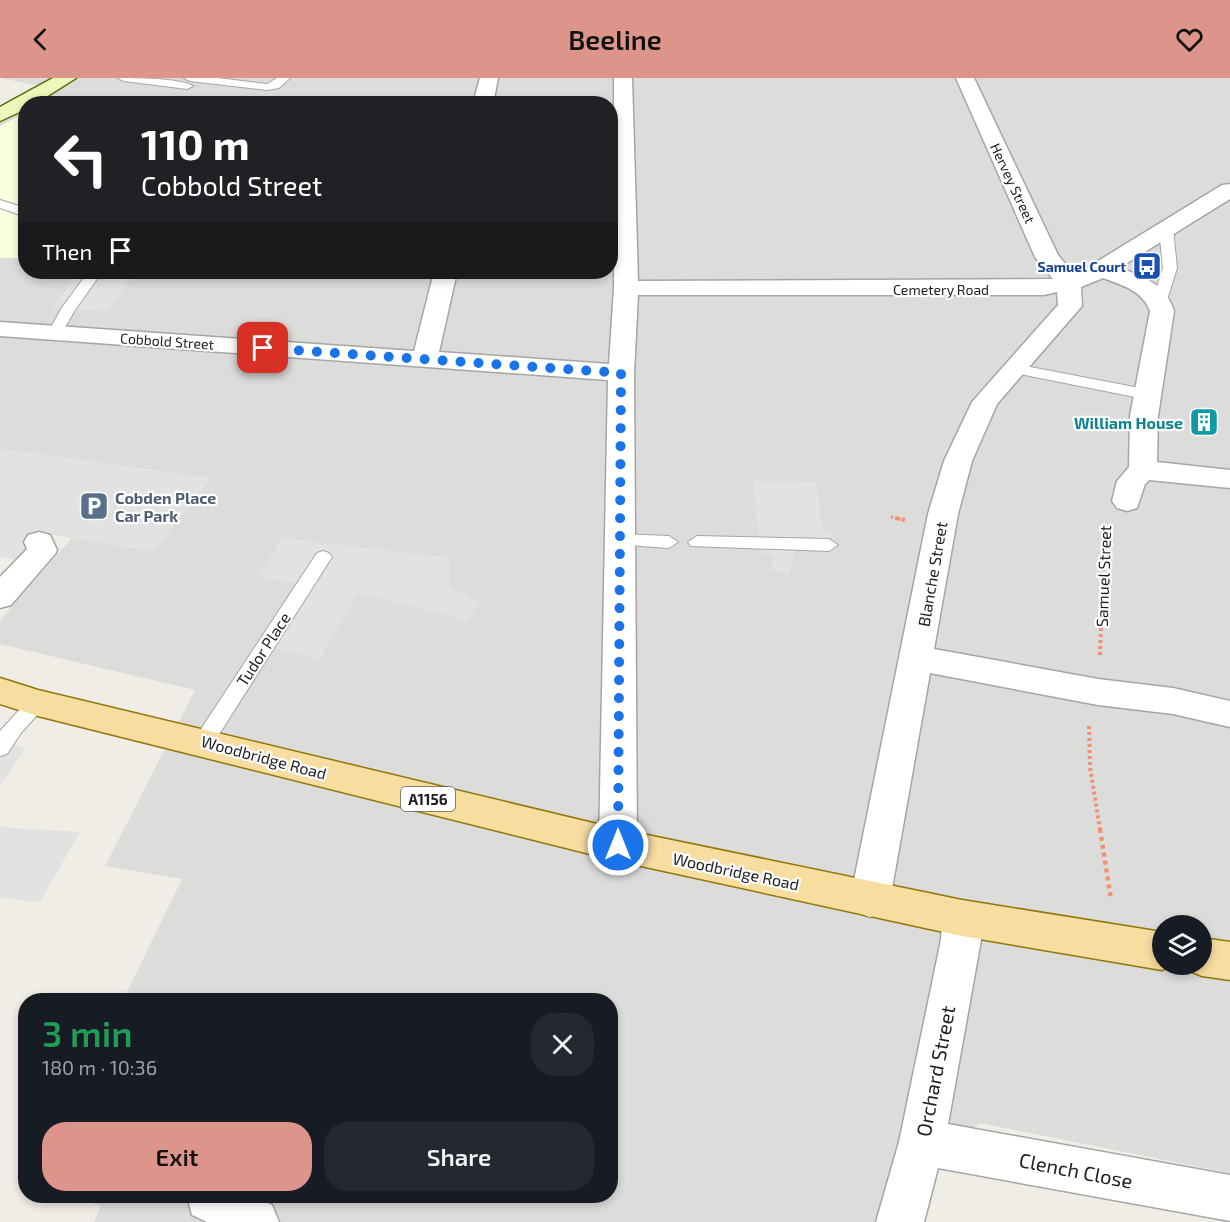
<!DOCTYPE html>
<meta charset="utf-8">
<style>
:root{--surface:#171b24;--page:#242831;--text:#f1f3f6;--muted:#9ea1a6;--accent:#dd948b}
body{margin:0;font-family:"Exo 2",sans-serif;background:var(--page);color:var(--text);height:100vh;display:flex;flex-direction:column;font-size:22px;white-space:nowrap}
*{box-sizing:border-box;margin:0}
p{font-size:20px;color:var(--muted)}
.icon{flex:none;width:33px;height:33px;fill:none;stroke:currentColor;stroke-width:2;stroke-linecap:round;stroke-linejoin:round}
.map{position:relative;flex:1;overflow:hidden}
.panel{position:absolute;left:18px;top:915px;width:600px;height:210px;display:flex;flex-direction:column;background:var(--surface);border-radius:24px;box-shadow:0 3px 9px #0003}
.panel>*{flex:none}
.banner{position:absolute;left:18px;top:18px;width:600px;height:183px;border-radius:24px;box-shadow:0 3px 9px #0003;background:#202124;color:#fff;overflow:hidden}
.controls{position:absolute;left:1152px;top:837px;display:grid;gap:12px}
.controls a{display:grid;place-items:center;width:60px;height:60px;border-radius:50%;background:var(--surface);box-shadow:0 3px 9px #0003;font-size:30px}
.pin{position:absolute;display:grid;place-items:center;width:51px;height:51px;color:#fff;margin:-26px;border-radius:12px;box-shadow:0 3px 9px #0006}
.me{position:absolute;width:66px;margin:-33px;rotate:0deg;stroke-linejoin:round;filter:drop-shadow(0 0 4px #0008)}
.turn{display:flex;align-items:center;gap:21px;height:126px;padding:0 24px;font-size:27px}
.turn .icon{width:78px;height:78px;stroke-width:2.5}
.turn b{display:block;font-size:42px;line-height:51px}
.then{display:flex;align-items:center;height:57px;padding:0 24px;background:#0003;gap:12px;font-size:22px}
.round{display:grid;place-items:center;flex:none;width:63px;height:63px;border-radius:24px;background:var(--page)}
.head{display:flex;align-items:center;justify-content:space-between;height:102px;padding:0 24px}
h1{font-size:36px;font-weight:600;line-height:45px;color:#1e9e55}
.cta{display:flex;gap:12px;margin-top:auto;padding:12px 24px}
.cta a{flex:1;height:69px;border-radius:24px;background:var(--accent);color:#111;font-size:24px;font-weight:600;line-height:69px;text-align:center}
.cta a+a{background:var(--page);color:var(--text)}
header{display:flex;justify-content:space-between;align-items:center;height:78px;padding:0 24px;background:var(--accent);color:#111;font-size:27px;font-weight:600}
.map>svg:first-child{display:block}
.residential{fill:#dcdcdb;fill-rule:evenodd}
.education{fill:#fafedf}
.parking{fill:#e2e2e2}
.lines{fill:none;stroke-linecap:round;stroke-linejoin:round}
.service-casing{stroke:#a5a5a5;stroke-width:2}
.minor-casing{stroke:#a5a5a5;stroke-width:3}
.secondary-casing{stroke:#59710a;stroke-width:3}
.primary-casing{stroke:#927607;stroke-width:3}
.path-far2{stroke:#f48f71;stroke-width:3;stroke-dasharray:2 2;stroke-linecap:butt}
.path-far1{stroke:#f48f71;stroke-width:4;stroke-dasharray:3 3;stroke-linecap:butt}
.path{stroke:#f48f71;stroke-width:4.5;stroke-dasharray:4 4;stroke-linecap:butt}
.service{fill:#fff;fill-rule:evenodd}
.minor{fill:#fff;fill-rule:evenodd}
.secondary{fill:#ecf7bb;fill-rule:evenodd}
.primary{fill:#f8dda1;fill-rule:evenodd}
.route{stroke:#1a73e8;stroke-width:10;stroke-dasharray:0 18}
.labels{text-anchor:middle;dominant-baseline:central;stroke-width:4.5;stroke-linejoin:round;paint-order:stroke}
.far-street-label{font-size:14px;fill:#1e1e1e;stroke:#fff}
.far-transit-label{font-size:14px;font-weight:bold;fill:#164399;stroke:#fff;text-anchor:end}
.shield{fill:#fff;stroke:#626262;stroke-width:1.5}
.shield-label{font-size:15px;font-weight:bold;fill:#1e1e1e}
.culture-label{font-size:16px;font-weight:bold;fill:#0d838f;stroke:#fff;text-anchor:end}
.service-label{font-size:16px;font-weight:bold;fill:#4e5e75;stroke:#fff;text-anchor:start}
.street-label{font-size:16px;fill:#1e1e1e;stroke:#fff}
.near-street-label{font-size:20px;fill:#1e1e1e;stroke:#fff}
</style>
<header><svg class="icon" aria-label="back" viewBox="0 0 24 24"><path d="M15 5l-7 7 7 7"/></svg>Beeline<svg class="icon" aria-label="heart" viewBox="0 0 24 24"><path d="M12 20l-8-8c-3-5 5-10 8-4 3-6 11-1 8 4z"/></svg></header>
<div class="map">
<svg width="1230" height="1144" viewBox="0 0 1230 1144">
<rect width="100%" height="100%" fill="#efede5"/>
<path class="residential" d="M 0,0 L 1230,0 L 1230,1095 L 980,1045 L 949,1068 L 900,1144 L 94,1144 L 101,1128 L 67,1118 L 610,1118 L 610,922 L 123,922 L 182,801 L 105,788 L 195,612 L 0,566 L 0,542 L 72,460 L 153,473 L 211,400 L 0,371 L 0,37 L 50,10 ZM 26,26 L 610,26 L 610,194 L 26,194 ZM 1162,848 L 1202,848 L 1202,886 L 1162,886 Z"/>
<path class="education" d="M 25,35 L 25,180 L 0,180 L 0,48 Z"/>
<path class="parking" d="M 80,194 L 136,194 L 107,233 L 52,230 Z
M 0,371 L 211,400 L 153,473 L 45,456 L 19,483 L 0,478 Z
M 753,403 L 816,404 L 823,454 L 831,456 L 828,473 L 795,472 L 789,496 L 771,492 L 775,478 L 761,475 Z
M 282,460 L 450,480 L 449,507 L 480,525 L 467,542 L 358,515 L 319,582 L 275,570 L 313,508 L 258,499 Z
M 0,661 L 26,670 L 0,707 Z
M 0,749 L 80,754 L 40,824 L 0,820 Z"/>
<g class="lines">
<g class="service-casing">
<path id="service" d="M 118,0 C 136,0 179,0 193,8 L 187,11 L 124,3 Z
M 184,0 L 218,0 L 267,6 L 277,0 L 290,0 L 279,10 L 267,12 L 190,3 Z
M 0,122 L 26,130 L 26,139 L 0,130 Z
M 1166,147 L 1173,151 L 1177,190 L 1167,222 L 1160,226 L 1153,222 L 1163,190 L 1159,151 Z
M 88,194 L 102,194 L 75,232 L 60,258 L 50,258 L 48,255 L 61,231 Z
M 1015,286 L 1150,312 L 1158,317 L 1150,322 L 1010,294 L 1007,291 L 1010,288 Z
M 619,456 L 669,458 L 678,464 L 669,470 L 613,466 L 610,462 L 613,458 Z
M 697,458 L 829,461 L 838,467 L 829,473 L 691,468 L 688,464 Z
M 323,473 L 329,475 L 332,479 L 211,669 L 204,671 L 197,669 L 194,663 L 197,657 L 317,475 Z
M 38,617 L 45,619 L 48,625 L 21,655 L 7,676 L 0,678 L 0,653 L 31,619 Z"/>
</g>
<g class="minor-casing">
<path id="minor" d="M 480,0 L 498,0 L 493,26 L 473,26 Z
M 614,0 L 632,0 L 638,203 L 1053,201 L 1035,179 L 956,0 L 974,0 L 1058,177 L 1073,195 L 1085,191 L 1222,107 L 1230,106 L 1230,121 L 1119,190 C 1144,198 1166,207 1174,233 L 1158,338 L 1157,384 L 1230,392 L 1230,410 L 1149,402 L 1145,406 L 1137,430 L 1127,433 L 1117,430 L 1112,423 L 1117,403 L 1129,389 L 1130,338 L 1150,233 C 1143,213 1122,207 1103,200 L 1081,209 L 1082,228 L 997,326 L 972,383 L 958,436 L 934,571 L 1098,601 L 1173,610 L 1230,623 L 1230,649 L 1173,636 L 1098,627 L 930,595 L 890,822 L 884,834 L 870,839 L 856,834 L 850,822 L 928,436 L 944,383 L 972,324 L 1058,227 L 1057,214 L 1044,217 L 638,217 L 634,295 L 637,767 L 631,778 L 618,783 L 605,778 L 599,767 L 608,302 L 0,258 L 0,244 L 414,273 L 434,194 L 457,194 L 439,274 L 609,286 L 614,210 Z
M 39,454 L 50,457 L 57,472 L 55,476 L 11,527 L 0,530 L 0,499 L 27,471 L 24,464 L 28,457 Z
M 962,822 L 976,827 L 982,840 L 981,862 L 948,1046 L 1230,1097 L 1230,1143 L 938,1090 L 924,1144 L 876,1144 L 899,1064 L 941,862 L 942,840 L 948,827 Z
M 187,1118 L 253,1118 L 272,1127 L 279,1144 L 207,1144 L 192,1137 Z"/>
</g>
<g class="secondary-casing">
<path id="secondary" d="M 53,0 L 76,0 L 35,26 L 26,26 L 26,31 L 0,43 L 0,29 Z"/>
</g>
<g class="primary-casing">
<path id="primary" d="M 0,600 L 38,612 L 618,751 L 962,822 L 1162,854 L 1162,886 L 1175,886 L 1162,892 L 962,858 L 618,783 L 38,638 L 0,626 Z
M 1202,860 L 1230,864 L 1230,902 L 1202,898 L 1188,892 L 1185,886 L 1202,886 Z"/>
</g>
<path class="path-far2" d="M 891,439 L 903,442"/>
<path class="path-far1" d="M 896,440 L 905,442
M 1100,577 L 1104,449
M 1089,648 L 1090,689 L 1100,752"/>
<path class="path" d="M 1100,751 L 1111,822"/>
<use href="#service" class="service"/>
<use href="#minor" class="minor"/>
<use href="#secondary" class="secondary"/>
<use href="#primary" class="primary"/>
</g>
<g class="lines">
<path class="route" d="M 263,270 L 621,295 L 618,767"/>
</g>
<defs>
<g id="bus-square" transform="scale(1.5)"><rect x="-9" y="-9" width="18" height="18" rx="4" fill="#1a4fb4" stroke="#fff"/><path d="M-5-6H5V4H4V6H2V4H-2V6H-4V4H-5ZM-3.5-4V0h7V-4ZM-3.5 1.2v1.5H-2V1.2ZM2 1.2v1.5H3.5V1.2Z" fill="#fff"/></g>
<g id="building-square" transform="scale(1.5)"><rect x="-9" y="-9" width="18" height="18" rx="4" fill="#0f9aa8" stroke="#fff"/><path d="M-4-6H4V6H1V3H-1V6H-4ZM-2.5-4.3h1.7v1.8h-1.7ZM.8-4.3h1.7v1.8H.8ZM-2.5-1h1.7V.8h-1.7ZM.8-1h1.7V.8H.8Z" fill="#fff"/></g>
<g id="parking-square" transform="scale(1.5)"><rect x="-9" y="-9" width="18" height="18" rx="4" fill="#5c6f8a" stroke="#fff"/><path d="M-3.5-5.5H1a3.5 3.5 0 0 1 0 7H-1V5.5H-3.5ZM-1-3.4V-.6H.8a1.4 1.4 0 0 0 0-2.8Z" fill="#fff"/></g>
</defs>
<g fill-rule="evenodd">
<use href="#bus-square" x="1147" y="188"/>
<use href="#building-square" x="1204" y="344"/>
<use href="#parking-square" x="94" y="428"/>
</g>
<g class="labels">
<g class="far-street-label">
<text transform="translate(1013 105) rotate(65)">Hervey Street</text>
<text x="941" y="211">Cemetery Road</text>
<text transform="translate(167 263) rotate(4)">Cobbold Street</text>
</g>
<g class="far-transit-label">
<text x="1126" y="188">Samuel Court</text>
</g>
<rect class="shield" x="401" y="709" width="54" height="24" rx="4.5"/>
<g class="shield-label">
<text x="428" y="721">A1156</text>
</g>
<g class="culture-label">
<text x="1183" y="344">William House</text>
</g>
<g class="service-label">
<text x="115" y="419">Cobden Place<tspan x="115" dy="18">Car Park</tspan></text>
</g>
<g class="street-label">
<text transform="translate(932 496) rotate(-80)">Blanche Street</text>
<text transform="translate(1103 498) rotate(-88)">Samuel Street</text>
<text transform="translate(263 571) rotate(-57)">Tudor Place</text>
<text transform="translate(264 679) rotate(15)">Woodbridge Road</text>
<text transform="translate(736 793) rotate(12)">Woodbridge Road</text>
</g>
<g class="near-street-label">
<text transform="translate(935 993) rotate(-79)">Orchard Street</text>
<text transform="translate(1076 1092) rotate(11)">Clench Close</text>
</g>
</g>
</svg>
<div class="controls">
<a><svg class="icon" aria-label="layers" viewBox="0 0 24 24"><path d="M12 4l9 5-9 5-9-5zM3 14l9 5 9-5"/></svg></a>
</div>
<div class="pin" style="left:263px;top:270px;background:#d93025"><svg class="icon" aria-label="arrive" viewBox="0 0 24 24"><path d="M6 21V4h12l-3 4 3 4H6"/></svg></div>
<svg class="me" style="left:618px;top:767px" viewBox="-20 -20 40 40"><circle r="17" fill="#1a73e8" stroke="#fff" stroke-width="3"/><path d="M0-11L8 9 0 5-8 9z" fill="#fff"/></svg>
<div class="banner">
<div class="turn"><svg class="icon" aria-label="left" viewBox="0 0 24 24"><path d="M17 20v-9H6M10 6l-5 5 5 5"/></svg><div><b>110 m</b>Cobbold Street</div></div>
<div class="then">Then<svg class="icon" aria-label="arrive" viewBox="0 0 24 24"><path d="M6 21V4h12l-3 4 3 4H6"/></svg></div>
</div>
<section class="panel">
<div class="head"><div><h1>3 min</h1><p>180 m · 10:36</p></div><a class="round"><svg class="icon" aria-label="close" viewBox="0 0 24 24"><path d="M6 6l12 12M18 6L6 18"/></svg></a></div>
<div class="cta"><a>Exit</a><a>Share</a></div>
</section>
</div>
